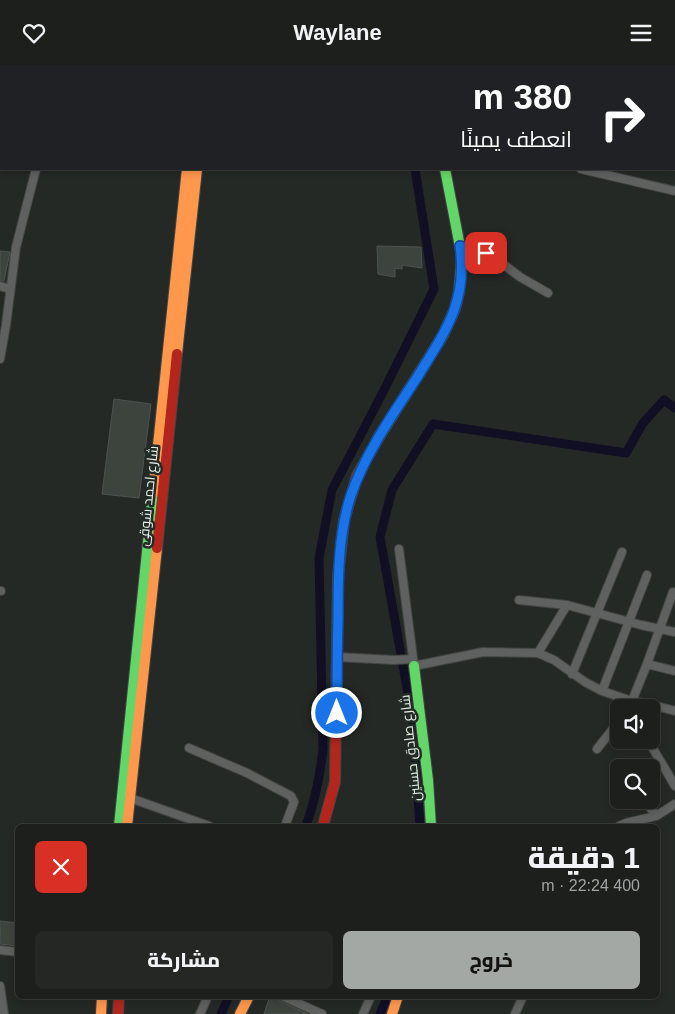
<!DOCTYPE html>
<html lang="ar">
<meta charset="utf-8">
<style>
:root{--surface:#1c1f1c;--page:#252725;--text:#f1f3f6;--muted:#a0a2a3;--line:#3a3d3b;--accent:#a4a8a5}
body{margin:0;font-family:Helvetica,Cairo,sans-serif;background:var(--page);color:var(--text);direction:rtl;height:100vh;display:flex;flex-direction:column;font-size:19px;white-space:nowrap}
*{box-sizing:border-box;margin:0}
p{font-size:16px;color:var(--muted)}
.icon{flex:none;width:28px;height:28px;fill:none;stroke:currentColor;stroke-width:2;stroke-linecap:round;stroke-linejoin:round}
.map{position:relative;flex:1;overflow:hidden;direction:ltr}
.panel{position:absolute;left:15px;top:759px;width:645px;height:175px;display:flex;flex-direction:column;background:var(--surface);border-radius:8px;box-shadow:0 2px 8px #0003,0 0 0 1px var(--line);direction:rtl}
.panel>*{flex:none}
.hud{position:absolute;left:0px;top:0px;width:675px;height:105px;box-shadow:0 2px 8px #0003,0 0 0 1px var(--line);direction:rtl;background:#202124;color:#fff;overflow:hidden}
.tools{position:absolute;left:610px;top:634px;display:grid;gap:10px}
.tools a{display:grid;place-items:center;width:50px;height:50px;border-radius:8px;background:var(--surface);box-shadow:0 2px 8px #0003,0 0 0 1px var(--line);font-size:25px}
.pin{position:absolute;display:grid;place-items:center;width:42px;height:42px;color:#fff;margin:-21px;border-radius:10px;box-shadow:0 2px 8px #0006}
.me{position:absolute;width:55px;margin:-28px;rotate:0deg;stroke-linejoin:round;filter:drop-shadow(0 0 4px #0008)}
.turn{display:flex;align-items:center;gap:18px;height:105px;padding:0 20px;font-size:22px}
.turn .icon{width:65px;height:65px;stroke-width:2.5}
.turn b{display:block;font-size:35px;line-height:42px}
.round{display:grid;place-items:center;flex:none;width:52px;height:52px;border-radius:8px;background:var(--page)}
.summary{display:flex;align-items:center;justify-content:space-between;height:85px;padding:0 20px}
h1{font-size:30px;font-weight:800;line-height:38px}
.button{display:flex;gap:10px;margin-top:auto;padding:10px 20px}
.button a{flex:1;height:58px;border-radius:8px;background:var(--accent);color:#111;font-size:20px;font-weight:800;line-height:58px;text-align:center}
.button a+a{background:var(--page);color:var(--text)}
header{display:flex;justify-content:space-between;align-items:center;height:65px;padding:0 20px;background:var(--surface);font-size:22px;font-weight:800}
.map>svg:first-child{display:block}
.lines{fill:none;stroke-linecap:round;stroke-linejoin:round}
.canal{stroke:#110f23;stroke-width:9}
.building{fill:#3d443e;stroke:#4f5350}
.street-casing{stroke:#424643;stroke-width:10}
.fast-casing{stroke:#424643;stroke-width:12}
.slow-casing{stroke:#424643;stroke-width:12}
.jam-casing{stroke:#424643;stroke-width:12}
.street{stroke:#5e615f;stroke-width:8}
.fast{stroke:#63d668;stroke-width:10}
.slow{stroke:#ff974d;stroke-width:10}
.jam{stroke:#b3261e;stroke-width:10}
.route-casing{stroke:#114b97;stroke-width:12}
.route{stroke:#1a73e8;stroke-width:9}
.labels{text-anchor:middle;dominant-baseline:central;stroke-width:5;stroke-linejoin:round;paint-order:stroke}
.street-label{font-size:14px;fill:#e8ede9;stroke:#232b25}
</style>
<header><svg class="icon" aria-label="menu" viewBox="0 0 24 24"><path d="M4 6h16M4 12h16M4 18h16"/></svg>Waylane<svg class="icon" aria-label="heart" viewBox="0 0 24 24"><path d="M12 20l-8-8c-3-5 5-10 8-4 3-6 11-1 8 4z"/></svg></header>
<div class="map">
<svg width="675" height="949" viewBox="0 0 675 949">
<rect width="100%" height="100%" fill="#252926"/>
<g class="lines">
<path class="canal" d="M 420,1 L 420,0
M 674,39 L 675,38
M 674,68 L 675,68
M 306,761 C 315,736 320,711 323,684 L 319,493 L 332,425 L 384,325 L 434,224 L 415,104
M 420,761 L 412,651 L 380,472 L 392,425 L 433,359 L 626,388 L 643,358 L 664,335 L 675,343
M 221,949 L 229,931
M 380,949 L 388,931"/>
</g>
<path class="building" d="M 377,181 L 421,182 L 422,203 L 402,200 L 402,204 L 395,203 L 395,212 L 378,209 Z
M 0,186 L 10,187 L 4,216 L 0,216 Z
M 114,334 L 151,339 L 139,433 L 102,429 Z
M 0,856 L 18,858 L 18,881 L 0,879 Z
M 270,931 L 277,933 L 280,936 L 308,949 L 264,949 Z"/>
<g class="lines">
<g class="street-casing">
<path id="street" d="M 31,1 L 32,0
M 67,1 L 67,0
M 0,26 L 1,25
M 674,78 L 675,78
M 581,104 L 675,126
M 460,181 L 486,188 L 495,193 L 520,212 L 548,228
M 0,221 L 10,224
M 0,294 L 6,260 L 16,182 L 36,104
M 399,484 L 414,601 L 483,587 L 538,588 L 554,595 L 585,617 L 602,626 L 632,636 L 652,640 L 675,646
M 0,526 L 1,526
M 519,535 L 567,540 L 641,560 L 675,567
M 538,588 L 567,540
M 337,592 L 394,595 L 413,594
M 647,599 L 675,606
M 572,609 L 622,487
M 602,626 L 647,510
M 628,642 L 632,636 L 647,599 L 673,527
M 648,675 L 675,721
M 189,683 L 247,708 L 291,731 L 294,737 L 285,761
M 597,684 L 619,656
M 130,733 L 209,761
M 645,735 L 656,751
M 619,761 L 626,758 L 656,751 L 675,739
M 0,885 L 18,887
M 0,921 L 4,949
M 282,931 L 322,949
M 200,949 L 208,931
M 363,949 L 371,931
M 515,949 L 523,931"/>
</g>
<g class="fast-casing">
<path id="fast" d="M 362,402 L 379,372 L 442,272 L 455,244 L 459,226 L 462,192 L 445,104
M 414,601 L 428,715 L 431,761
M 119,761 L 153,428"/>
</g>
<g class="slow-casing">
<path id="slow" d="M 177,289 L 197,104
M 153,428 L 187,104
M 127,761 L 157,483
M 101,949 L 102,931
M 240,949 L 249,931
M 392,949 L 398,931"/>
</g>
<g class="jam-casing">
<path id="jam" d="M 208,0 L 208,1
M 197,1 L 198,0
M 439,1 L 440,0
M 157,483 L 177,289
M 323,761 L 335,717 L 338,512 L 344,455 L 357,411 L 362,402
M 118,949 L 119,931"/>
</g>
<use href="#street" class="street"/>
<use href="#fast" class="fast"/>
<use href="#slow" class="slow"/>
<use href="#jam" class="jam"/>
</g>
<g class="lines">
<g class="route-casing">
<path id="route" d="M 337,648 C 337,617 337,585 338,554 C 338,512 338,470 351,430 C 366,387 393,349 418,311 C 445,267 468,236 460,181 L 486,188"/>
</g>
<use href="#route" class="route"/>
</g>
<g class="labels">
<g class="street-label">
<text transform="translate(148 431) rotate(-84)">شارع احمد شوقى</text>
<text transform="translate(410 683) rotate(-96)">شارع صادق حسنين</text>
</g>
</g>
</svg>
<div class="tools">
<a><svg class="icon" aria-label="sound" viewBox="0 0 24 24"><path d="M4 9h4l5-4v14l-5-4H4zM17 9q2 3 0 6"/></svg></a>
<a><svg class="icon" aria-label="search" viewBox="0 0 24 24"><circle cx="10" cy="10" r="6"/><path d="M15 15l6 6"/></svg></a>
</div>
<div class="pin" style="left:486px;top:188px;background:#d93025"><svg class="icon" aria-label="arrive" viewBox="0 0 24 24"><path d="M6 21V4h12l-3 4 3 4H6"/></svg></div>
<svg class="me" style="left:337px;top:648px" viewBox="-20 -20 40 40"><circle r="17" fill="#1a73e8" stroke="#fff" stroke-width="3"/><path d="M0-11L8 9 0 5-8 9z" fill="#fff"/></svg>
<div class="hud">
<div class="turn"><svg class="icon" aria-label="right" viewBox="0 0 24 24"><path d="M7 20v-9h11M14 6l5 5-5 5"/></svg><div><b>380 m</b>انعطف يمينًا</div></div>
</div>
<section class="panel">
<div class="summary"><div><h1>1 دقيقة</h1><p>400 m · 22:24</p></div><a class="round" style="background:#d93025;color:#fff"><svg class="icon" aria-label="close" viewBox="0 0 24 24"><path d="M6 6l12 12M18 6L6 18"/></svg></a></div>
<div class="button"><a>خروج</a><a>مشاركة</a></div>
</section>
</div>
